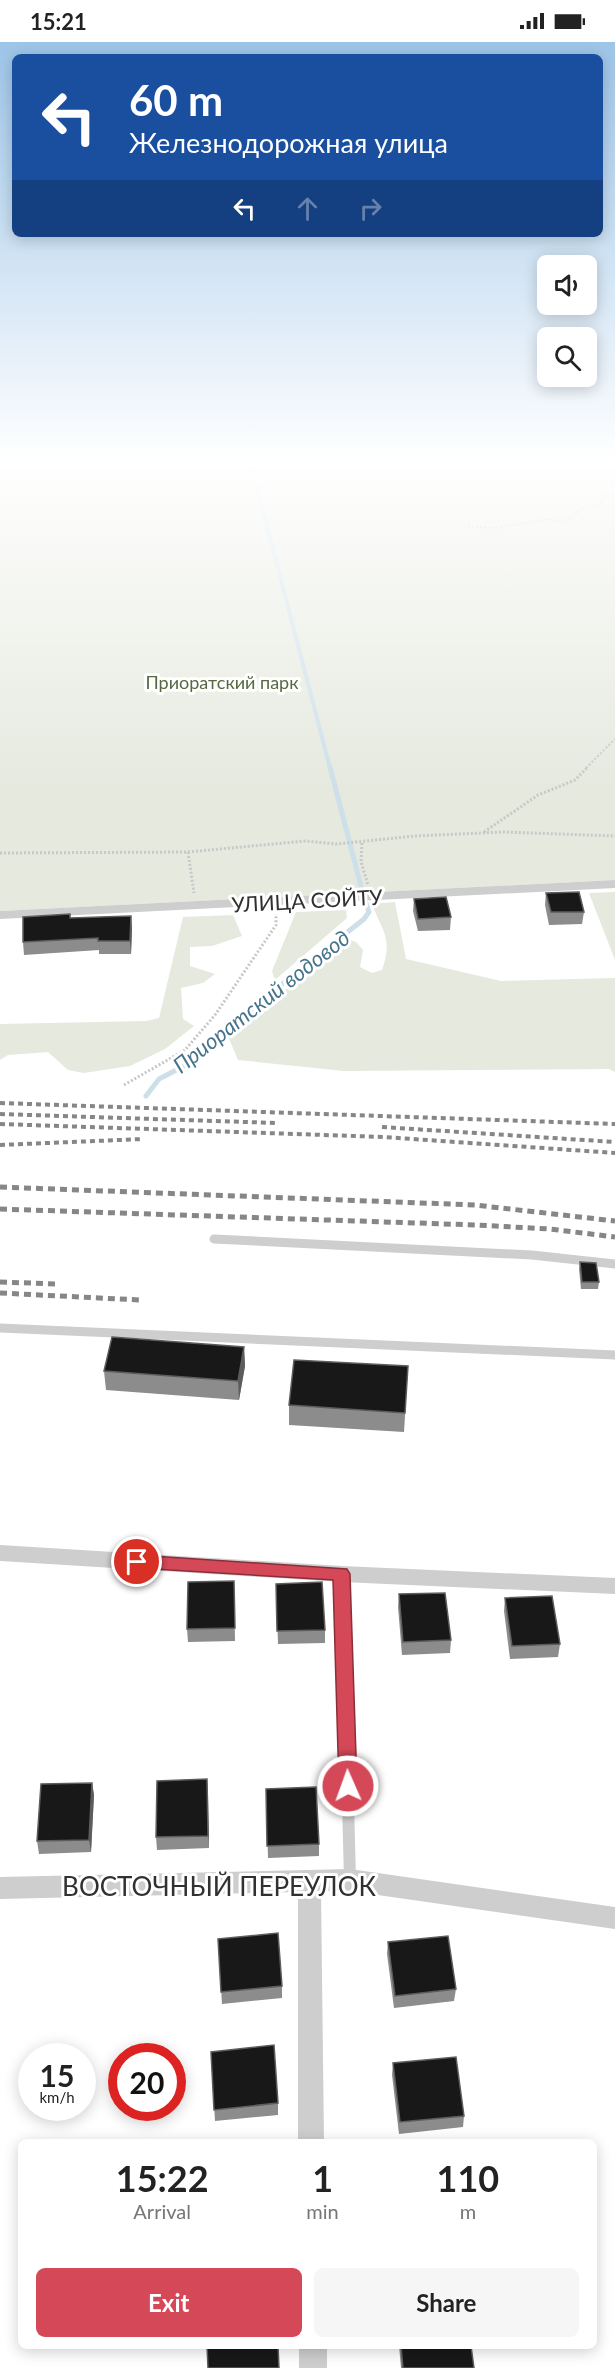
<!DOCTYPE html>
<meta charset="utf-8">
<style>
:root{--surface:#fff;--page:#f6f6f6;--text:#222;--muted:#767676;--accent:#d44857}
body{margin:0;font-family:Lato,sans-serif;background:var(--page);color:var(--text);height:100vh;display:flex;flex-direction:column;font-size:22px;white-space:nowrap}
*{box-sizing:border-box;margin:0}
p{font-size:20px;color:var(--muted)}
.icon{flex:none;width:33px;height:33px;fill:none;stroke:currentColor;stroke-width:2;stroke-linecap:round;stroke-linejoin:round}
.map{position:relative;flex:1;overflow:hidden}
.panel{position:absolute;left:18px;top:2097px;width:579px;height:210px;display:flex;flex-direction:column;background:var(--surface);border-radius:9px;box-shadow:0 3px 15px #0003}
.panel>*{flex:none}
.hud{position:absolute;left:12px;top:12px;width:591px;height:183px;border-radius:9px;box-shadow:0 3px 15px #0003;background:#1a4fa0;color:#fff;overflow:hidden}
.fabs{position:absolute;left:537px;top:213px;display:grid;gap:12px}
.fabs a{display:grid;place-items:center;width:60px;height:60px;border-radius:9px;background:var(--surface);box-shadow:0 3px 15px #0003;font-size:30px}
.speed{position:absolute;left:18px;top:2001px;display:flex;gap:12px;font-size:30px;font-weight:700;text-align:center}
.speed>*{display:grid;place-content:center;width:78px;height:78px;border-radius:50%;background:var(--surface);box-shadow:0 3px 15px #0003;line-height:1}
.speed small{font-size:15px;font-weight:400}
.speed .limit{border:9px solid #d22;background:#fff;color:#111}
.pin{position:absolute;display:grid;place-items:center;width:51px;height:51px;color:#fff;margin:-26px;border:3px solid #fff;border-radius:50%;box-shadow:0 2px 6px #0007}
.me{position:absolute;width:66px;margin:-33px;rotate:358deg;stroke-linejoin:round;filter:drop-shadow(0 0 4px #0008)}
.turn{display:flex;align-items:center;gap:21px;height:126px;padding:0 18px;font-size:27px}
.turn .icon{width:78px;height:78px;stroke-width:2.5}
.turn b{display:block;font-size:42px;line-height:51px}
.lanes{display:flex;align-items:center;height:57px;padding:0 18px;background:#0003;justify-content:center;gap:30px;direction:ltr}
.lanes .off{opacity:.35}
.eta{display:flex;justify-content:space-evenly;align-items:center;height:102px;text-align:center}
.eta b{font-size:36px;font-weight:700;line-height:42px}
.button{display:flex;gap:12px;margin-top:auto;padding:12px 18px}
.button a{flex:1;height:69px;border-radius:9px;background:var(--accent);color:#fff;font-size:24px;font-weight:700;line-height:69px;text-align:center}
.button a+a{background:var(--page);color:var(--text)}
.status{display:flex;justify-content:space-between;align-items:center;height:42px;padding:0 30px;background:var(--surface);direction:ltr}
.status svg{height:16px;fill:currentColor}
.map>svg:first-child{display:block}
.green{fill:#e5e9de}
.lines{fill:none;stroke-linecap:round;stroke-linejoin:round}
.stream-far1{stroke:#cddfe8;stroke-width:4}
.stream{stroke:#cddfe8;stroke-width:5}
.path-far1{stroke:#c8c8c8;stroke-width:2;stroke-dasharray:2 2;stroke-linecap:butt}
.path{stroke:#c8c8c8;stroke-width:3;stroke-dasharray:2 2;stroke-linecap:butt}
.lane-far1{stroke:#cecece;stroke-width:9}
.lane{stroke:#cecece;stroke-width:12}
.street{fill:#cecece;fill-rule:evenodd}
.rail-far1{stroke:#868686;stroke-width:4;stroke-dasharray:5 4;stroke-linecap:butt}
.rail{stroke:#868686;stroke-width:5;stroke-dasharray:7 5;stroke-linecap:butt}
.wall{fill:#8c8c8c}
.shaded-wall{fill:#5d5d5d}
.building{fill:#181818;stroke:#5d5d5d;stroke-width:1.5}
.route{fill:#d44857;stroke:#8a2f39;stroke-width:1.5}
.labels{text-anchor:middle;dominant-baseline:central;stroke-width:6;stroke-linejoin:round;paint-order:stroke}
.far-park-label{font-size:18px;fill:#566943;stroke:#fff}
.street-label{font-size:21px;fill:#313131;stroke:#fff}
.water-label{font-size:22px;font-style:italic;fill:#47748c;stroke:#fff}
.near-street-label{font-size:26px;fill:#313131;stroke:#fff}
</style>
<div class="status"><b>15:21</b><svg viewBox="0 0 49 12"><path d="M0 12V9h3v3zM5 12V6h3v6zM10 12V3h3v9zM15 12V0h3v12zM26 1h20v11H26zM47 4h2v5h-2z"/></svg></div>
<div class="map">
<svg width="615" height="2326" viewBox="0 0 615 2326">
<rect width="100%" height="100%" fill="#fff"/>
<path class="green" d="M 0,423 L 615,423 L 615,838 L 0,869 Z
M 615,850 L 615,918 L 589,851 Z
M 395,860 L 406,917 L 501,939 L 615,936 L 615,1030 L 609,1027 L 344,1029 L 238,1018 L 227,992 L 350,898 L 356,900 L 363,908 L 360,925 L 372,931 L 382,928 C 393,896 383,891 372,862 Z
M 346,868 L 347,876 L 275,938 L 272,929 L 296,870 Z
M 233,873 L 242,894 L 212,904 L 190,905 L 190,924 L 215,932 L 203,941 L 181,946 L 183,977 L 194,984 L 165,1007 L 130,1024 L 84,1031 L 68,1028 L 48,1010 L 8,1013 L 0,1018 L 0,982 L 146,979 L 159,976 L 183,875 Z"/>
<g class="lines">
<path class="stream-far1" d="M 251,423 L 330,726"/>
<path class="stream" d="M 330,725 L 362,848
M 146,1054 L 159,1037 L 186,1023 L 208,1001 L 364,877 L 369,870 L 366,861"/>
<path class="path-far1" d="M 468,484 L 495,486 L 548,477 L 565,480 L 585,464 L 601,462 L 604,454 L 615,451
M 586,726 L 615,697"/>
<path class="path" d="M 484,790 L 538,753 L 575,738 L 588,725
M 362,801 L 361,820 L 368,843
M 188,810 L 194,851
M 0,811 L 188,810 L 305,799 L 336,802 L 415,794 L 504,790 L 615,794
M 124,1043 L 185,1008 L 215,973 L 276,883 L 276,872"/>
<path class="lane-far1" d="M 214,1197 L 532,1213 L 615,1222
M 0,1286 L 615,1313
M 342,1532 L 345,1644"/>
<path class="lane" d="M 345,1642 L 350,1838"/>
<path class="street" d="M 615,838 L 615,846 L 0,877 L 0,869 Z
M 0,1503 L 342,1524 L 615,1536 L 615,1552 L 342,1540 L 0,1519 Z
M 350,1827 L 615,1865 L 615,1887 L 350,1849 L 321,1849 L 324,2100 L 298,2100 L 298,1850 L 0,1857 L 0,1835 Z
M 299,2304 L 327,2304 L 327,2326 L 299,2326 Z"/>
<path class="rail-far1" d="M 0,1061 L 615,1082
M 0,1072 L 277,1081
M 0,1082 L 384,1095 L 615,1111
M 382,1085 L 615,1100
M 0,1103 L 143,1097"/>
<path class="rail" d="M 0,1145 L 475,1163 L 615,1179
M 0,1167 L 476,1183 L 550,1187 L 615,1195
M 0,1240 L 56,1242
M 0,1251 L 140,1258"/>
</g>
<path class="wall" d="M 546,851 L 584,870 L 582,882 L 549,883 L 545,863 Z
M 414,857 L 451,875 L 450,888 L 418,889 L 413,869 Z
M 131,874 L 132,887 L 131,912 L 99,912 L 99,908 L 24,913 L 23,900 L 70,876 Z
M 580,1220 L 599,1240 L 598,1247 L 581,1247 L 579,1227 Z
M 244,1305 L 245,1324 L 239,1358 L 106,1348 L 104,1329 Z
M 408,1324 L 404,1390 L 289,1383 L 289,1363 Z
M 234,1539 L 235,1599 L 188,1600 L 187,1587 Z
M 276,1542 L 325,1588 L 325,1601 L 278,1602 Z
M 399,1552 L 451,1598 L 450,1611 L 402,1613 L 398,1565 Z
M 505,1556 L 560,1602 L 558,1615 L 510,1617 L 504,1569 Z
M 207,1737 L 209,1806 L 157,1808 L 156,1795 Z
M 92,1741 L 94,1753 L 91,1810 L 39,1812 L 37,1799 Z
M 266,1747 L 319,1802 L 319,1814 L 268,1816 Z
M 218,1897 L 282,1944 L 282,1956 L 222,1962 Z
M 388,1900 L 456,1947 L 454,1959 L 394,1966 L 387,1912 Z
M 211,2010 L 278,2061 L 278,2073 L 215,2079 Z
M 393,2021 L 464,2074 L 463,2085 L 399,2092 L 392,2033 Z
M 399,2304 L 471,2304 L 474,2326 L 401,2326 Z"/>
<path class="shaded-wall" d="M 131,874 L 132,887 L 131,912 L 130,899 Z
M 244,1305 L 245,1324 L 239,1358 L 238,1339 Z
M 207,1737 L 208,1750 L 209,1806 L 208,1794 Z
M 92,1741 L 94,1753 L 91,1810 L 89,1798 Z"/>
<path class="building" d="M 579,850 L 584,870 L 551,870 L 546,851 Z
M 446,855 L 451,875 L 418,877 L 414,857 Z
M 70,872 L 70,876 L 131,874 L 130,899 L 98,899 L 98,896 L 23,900 L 23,875 Z
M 580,1220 L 596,1221 L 599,1240 L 582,1240 Z
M 112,1295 L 244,1305 L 238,1339 L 104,1329 Z
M 294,1318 L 408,1324 L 405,1371 L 289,1363 Z
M 234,1539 L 235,1586 L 187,1587 L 188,1540 Z
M 322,1540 L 325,1588 L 277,1589 L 276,1542 Z
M 445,1551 L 451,1598 L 403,1600 L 399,1552 Z
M 552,1554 L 560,1602 L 512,1604 L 505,1556 Z
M 207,1737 L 208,1794 L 156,1795 L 157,1739 Z
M 92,1741 L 89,1798 L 37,1799 L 41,1742 Z
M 316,1745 L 319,1802 L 267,1804 L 266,1747 Z
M 278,1891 L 282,1944 L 221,1950 L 218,1897 Z
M 448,1894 L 456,1947 L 395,1954 L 388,1900 Z
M 274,2003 L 278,2061 L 214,2068 L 211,2010 Z
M 456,2015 L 464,2074 L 400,2080 L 393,2021 Z
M 207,2304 L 278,2304 L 279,2326 L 208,2326 Z
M 401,2304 L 471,2304 L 474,2326 L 403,2326 Z"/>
<linearGradient id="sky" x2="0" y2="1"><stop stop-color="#9dc5e8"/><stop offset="0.56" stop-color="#fff"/><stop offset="1" stop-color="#fff" stop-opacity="0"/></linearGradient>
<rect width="615" height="749" fill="url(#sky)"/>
<path class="route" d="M 137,1513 L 347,1527 L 350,1532 L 357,1744 L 354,1750 L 348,1752 L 341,1750 L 339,1744 L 333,1538 L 137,1526 L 131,1524 L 128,1520 L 131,1515 Z"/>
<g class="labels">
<g class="far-park-label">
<text x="222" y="640">Приоратский парк</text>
</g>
<g class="street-label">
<text transform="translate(307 858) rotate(-3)">УЛИЦА СОЙТУ</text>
</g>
<g class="water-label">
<text transform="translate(261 959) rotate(-38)">Приоратский водовод</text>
</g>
<g class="near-street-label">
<text x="219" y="1844">ВОСТОЧНЫЙ ПЕРЕУЛОК</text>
</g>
</g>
</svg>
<div class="fabs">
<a><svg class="icon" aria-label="sound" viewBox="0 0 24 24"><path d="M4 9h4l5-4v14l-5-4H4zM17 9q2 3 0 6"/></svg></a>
<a><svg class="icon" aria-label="search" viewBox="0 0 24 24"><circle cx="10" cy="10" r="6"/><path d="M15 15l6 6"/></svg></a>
</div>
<div class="speed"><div>15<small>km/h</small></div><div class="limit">20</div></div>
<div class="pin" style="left:137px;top:1520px;background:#d93025"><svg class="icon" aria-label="arrive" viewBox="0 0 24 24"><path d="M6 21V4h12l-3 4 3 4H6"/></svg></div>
<svg class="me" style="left:348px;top:1744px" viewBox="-20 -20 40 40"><circle r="17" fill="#d44857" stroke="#fff" stroke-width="3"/><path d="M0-11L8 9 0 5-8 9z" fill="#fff"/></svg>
<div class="hud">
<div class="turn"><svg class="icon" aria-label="left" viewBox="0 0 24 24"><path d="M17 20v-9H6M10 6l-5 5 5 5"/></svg><div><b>60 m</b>Железнодорожная улица</div></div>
<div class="lanes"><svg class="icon" aria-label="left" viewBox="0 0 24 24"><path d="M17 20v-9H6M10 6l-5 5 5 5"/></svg><svg class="icon off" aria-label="ahead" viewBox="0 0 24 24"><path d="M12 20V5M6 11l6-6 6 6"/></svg><svg class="icon off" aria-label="right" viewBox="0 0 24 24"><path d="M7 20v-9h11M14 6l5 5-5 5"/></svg></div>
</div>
<section class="panel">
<div class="eta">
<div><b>15:22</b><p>Arrival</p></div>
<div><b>1</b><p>min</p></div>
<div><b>110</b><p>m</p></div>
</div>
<div class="button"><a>Exit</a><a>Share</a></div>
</section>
</div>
